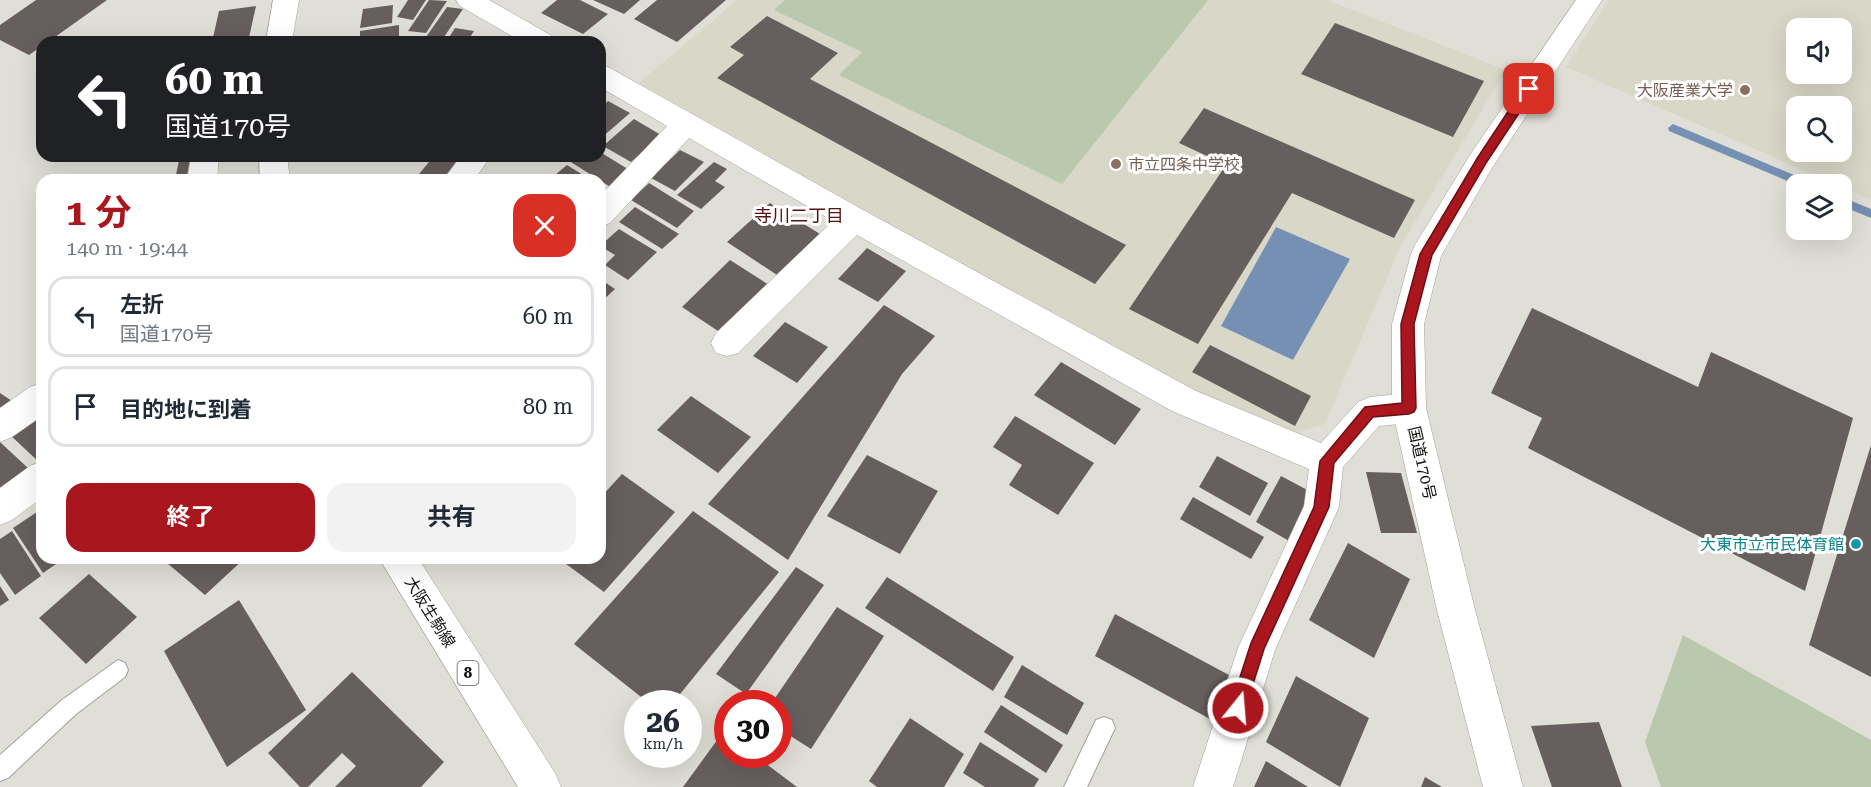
<!DOCTYPE html>
<html lang="ja">
<meta charset="utf-8">
<style>
:root{--surface:#fff;--page:#f2f2f3;--text:#1f2937;--muted:#747a83;--line:#e0e1e3;--accent:#aa161e}
body{margin:0;font-family:"Roboto Serif","Noto Sans JP",serif;background:var(--page);color:var(--text);height:100vh;display:flex;flex-direction:column;font-size:22px;white-space:nowrap}
*{box-sizing:border-box;margin:0}
p{font-size:20px;color:var(--muted)}
.icon{flex:none;width:33px;height:33px;fill:none;stroke:currentColor;stroke-width:2;stroke-linecap:round;stroke-linejoin:round}
.map{position:relative;flex:1;overflow:hidden}
.panel{position:absolute;left:36px;top:174px;width:570px;height:390px;display:flex;flex-direction:column;background:var(--surface);border-radius:18px;box-shadow:0 6px 24px #0002}
.panel>*{flex:none}
.hud{position:absolute;left:36px;top:36px;width:570px;height:126px;border-radius:18px;box-shadow:0 6px 24px #0002;background:#202124;color:#fff;overflow:hidden}
.buttons{position:absolute;left:1786px;top:18px;display:grid;gap:12px}
.buttons a{display:grid;place-items:center;width:66px;height:66px;border-radius:12px;background:var(--surface);box-shadow:0 6px 24px #0002;font-size:30px}
.speed{position:absolute;left:624px;top:690px;display:flex;gap:12px;font-size:30px;font-weight:700;text-align:center}
.speed>*{display:grid;place-content:center;width:78px;height:78px;border-radius:50%;background:var(--surface);box-shadow:0 6px 24px #0002;line-height:1}
.speed small{font-size:15px;font-weight:400}
.speed .limit{border:9px solid #d22;background:#fff;color:#111}
.pin{position:absolute;display:grid;place-items:center;width:51px;height:51px;color:#fff;margin:-26px;border-radius:12px;box-shadow:0 3px 9px #0006}
.me{position:absolute;width:66px;margin:-33px;rotate:17deg;stroke-linejoin:round;filter:drop-shadow(0 0 4px #0008)}
.turn{display:flex;align-items:center;gap:21px;height:126px;padding:0 30px;font-size:27px}
.turn .icon{width:78px;height:78px;stroke-width:2.5}
.turn b{display:block;font-size:42px;line-height:51px}
.round{display:grid;place-items:center;flex:none;width:63px;height:63px;border-radius:18px;background:var(--page)}
.head{display:flex;align-items:center;justify-content:space-between;height:102px;padding:0 30px}
h1{font-size:36px;font-weight:700;line-height:45px;color:var(--accent)}
.button{display:flex;gap:12px;margin-top:auto;padding:12px 30px}
.button a{flex:1;height:69px;border-radius:18px;background:var(--accent);color:#fff;font-size:24px;font-weight:700;line-height:69px;text-align:center}
.button a+a{background:var(--page);color:var(--text)}
ul{padding:0;list-style:none}
li{display:flex;align-items:center;gap:18px;height:81px;margin:0 12px 9px;padding:0 18px;border:3px solid var(--line);border-radius:18px}
li div{flex:1}
li b{display:block;font-size:22px}
li em{font-style:normal}
.map>svg:first-child{display:block}
.built{fill:#d9d7c7;fill-rule:evenodd}
.green{fill:#bac8ae}
.water{fill:#7690b4}
.lines{fill:none;stroke-linecap:round;stroke-linejoin:round}
.stream{fill:#7690b4;fill-rule:evenodd}
.building{fill:#675f5d}
.service-casing{stroke:#a2a199;stroke-width:2}
.minor-casing{stroke:#a2a199;stroke-width:1}
.primary-casing{stroke:#a2a199;stroke-width:1}
.trunk-casing{stroke:#a2a199;stroke-width:1}
.service{fill:#fff;fill-rule:evenodd}
.minor{fill:#fff;fill-rule:evenodd}
.primary{fill:#fff;fill-rule:evenodd}
.trunk{fill:#fff;fill-rule:evenodd}
.route{fill:#aa161e;stroke:#6e0e14;stroke-width:1.5}
.education-dot{fill:#8d6e63;stroke:#fff;stroke-width:2}
.culture-dot{fill:#0f9aa8;stroke:#fff;stroke-width:2}
.labels{text-anchor:middle;dominant-baseline:central;stroke-width:6;stroke-linejoin:round;paint-order:stroke}
.shield{fill:#fff;stroke:#585856;stroke-width:1.5}
.shield-label{font-size:15px;font-weight:bold;fill:#10100d}
.education-label{font-size:16px;fill:#785e54;stroke:#fff;text-anchor:end}
.street-label{font-size:16px;fill:#10100d;stroke:#fff}
.culture-label{font-size:16px;fill:#0d838f;stroke:#fff;text-anchor:end}
.neighbourhood-label{font-size:18px;fill:#561111;stroke:#fff}
</style>
<div class="map">
<svg width="1871" height="787" viewBox="0 0 1871 787">
<rect width="100%" height="100%" fill="#e0dfd7"/>
<path class="built" d="M 737,0 L 1327,0 L 1506,70 L 1401,245 L 1325,424 L 1295,433 L 1194,395 L 639,83 Z
M 1609,0 L 1871,0 L 1871,200 L 1842,187 L 1842,184 L 1835,184 L 1566,67 ZM 1797,28 L 1842,28 L 1842,74 L 1797,74 ZM 1797,106 L 1842,106 L 1842,152 L 1797,152 Z"/>
<path class="green" d="M 785,0 L 1208,0 L 1062,184 L 839,75 L 862,52 L 774,10 Z
M 1683,635 L 1871,740 L 1871,787 L 1661,787 L 1645,742 Z"/>
<path class="water" d="M 1276,227 L 1350,259 L 1293,360 L 1221,326 Z"/>
<g class="lines">
<path class="stream" d="M 1673,124 L 1808,181 L 1809,184 L 1797,185 L 1669,131 L 1668,128 Z
M 1842,197 L 1871,209 L 1871,218 L 1842,206 Z"/>
</g>
<path class="building" d="M 36,0 L 107,0 L 48,42 L 42,42 L 42,46 L 29,55 L 0,40 L 0,25 Z
M 408,0 L 426,0 L 413,20 L 397,17 Z
M 429,0 L 447,1 L 426,33 L 408,31 Z
M 557,0 L 580,0 L 608,14 L 583,34 L 541,13 Z
M 593,0 L 640,0 L 624,14 Z
M 657,0 L 726,0 L 677,42 L 634,19 Z
M 393,5 L 392,23 L 360,28 L 363,9 Z
M 256,6 L 248,42 L 212,42 L 219,11 Z
M 447,7 L 463,9 L 442,40 L 426,37 Z
M 767,16 L 838,53 L 810,79 L 1126,245 L 1095,284 L 717,78 L 744,55 L 730,47 Z
M 1335,23 L 1484,81 L 1453,137 L 1301,74 Z
M 399,25 L 399,38 L 360,42 L 360,31 Z
M 455,28 L 474,31 L 467,42 L 446,42 Z
M 608,101 L 630,113 L 600,139 L 600,108 Z
M 1204,108 L 1415,200 L 1394,238 L 1292,193 L 1198,344 L 1129,309 L 1226,165 L 1179,143 Z
M 634,119 L 661,135 L 631,162 L 603,146 Z
M 680,150 L 704,162 L 675,191 L 651,178 Z
M 600,152 L 631,171 L 612,188 L 566,159 L 569,156 L 600,156 Z
M 180,156 L 199,156 L 195,173 L 176,175 Z
M 434,156 L 448,156 L 466,161 L 451,180 L 414,180 Z
M 714,162 L 727,169 L 715,181 L 725,187 L 701,209 L 677,195 Z
M 567,165 L 591,180 L 549,180 Z
M 649,183 L 694,211 L 677,228 L 631,200 Z
M 770,203 L 820,234 L 777,275 L 727,242 Z
M 635,207 L 679,234 L 662,249 L 619,222 Z
M 619,229 L 657,252 L 628,280 L 605,265 L 615,255 L 600,246 Z
M 867,248 L 906,271 L 878,302 L 838,279 Z
M 730,260 L 769,285 L 721,333 L 682,307 Z
M 600,279 L 615,289 L 600,303 Z
M 884,305 L 935,336 L 902,374 L 788,560 L 708,504 Z
M 1532,308 L 1698,387 L 1711,352 L 1853,418 L 1805,591 L 1528,448 L 1542,418 L 1491,393 Z
M 785,322 L 828,347 L 797,383 L 753,356 Z
M 1210,345 L 1311,396 L 1295,426 L 1192,372 Z
M 1061,362 L 1141,409 L 1115,445 L 1034,395 Z
M 0,393 L 12,401 L 0,411 Z
M 691,396 L 751,437 L 718,473 L 657,430 Z
M 42,413 L 42,461 L 40,463 L 9,434 Z
M 1015,416 L 1094,463 L 1058,515 L 1009,485 L 1022,465 L 993,447 Z
M 0,442 L 29,469 L 0,492 Z
M 1871,445 L 1871,677 L 1809,645 Z
M 867,455 L 938,491 L 900,554 L 827,516 Z
M 1217,456 L 1268,483 L 1250,516 L 1199,487 Z
M 1366,472 L 1401,473 L 1417,533 L 1381,533 Z
M 622,474 L 675,512 L 604,592 L 558,558 L 600,558 L 600,498 Z
M 1281,476 L 1313,493 L 1289,541 L 1256,522 Z
M 1193,497 L 1264,537 L 1251,559 L 1180,519 Z
M 693,511 L 779,572 L 672,704 L 650,704 L 574,644 Z
M 37,512 L 42,519 L 42,558 L 65,558 L 43,573 L 13,528 Z
M 12,531 L 41,576 L 15,595 L 0,573 L 0,539 Z
M 1348,543 L 1410,579 L 1374,658 L 1309,620 Z
M 161,558 L 245,558 L 205,595 Z
M 796,567 L 824,585 L 746,694 L 716,674 Z
M 89,574 L 137,617 L 86,664 L 39,618 Z
M 887,577 L 1014,657 L 993,691 L 865,608 Z
M 0,586 L 9,600 L 0,606 Z
M 239,600 L 306,710 L 227,767 L 164,651 Z
M 837,607 L 884,636 L 811,749 L 778,728 L 778,704 L 771,704 Z
M 1115,614 L 1229,675 L 1210,719 L 1095,656 Z
M 1022,665 L 1084,703 L 1067,735 L 1004,697 Z
M 352,672 L 444,762 L 421,787 L 335,787 L 356,766 L 342,753 L 308,787 L 300,787 L 268,753 Z
M 1296,676 L 1369,718 L 1340,787 L 1266,742 Z
M 1001,705 L 1063,745 L 1046,773 L 984,732 Z
M 910,718 L 964,754 L 944,787 L 877,787 L 869,781 Z
M 1599,722 L 1622,787 L 1552,787 L 1531,726 Z
M 723,732 L 728,736 L 728,754 L 753,754 L 797,787 L 683,787 Z
M 980,742 L 1039,779 L 1034,787 L 985,787 L 963,773 Z
M 1266,761 L 1308,787 L 1254,787 Z
M 1425,777 L 1442,787 L 1421,787 Z"/>
<g class="lines">
<g class="service-casing">
<path id="service" d="M 118,660 L 125,663 L 128,670 L 125,677 L 76,714 L 8,778 L 0,781 L 0,755 L 62,700 Z
M 1104,717 L 1112,720 L 1115,728 L 1087,787 L 1064,787 L 1096,720 Z"/>
</g>
<g class="minor-casing">
<path id="minor" d="M 456,0 L 489,0 L 552,36 L 556,42 L 522,42 L 460,6 Z
M 600,65 L 610,68 L 865,211 L 1196,391 L 1321,443 L 1358,402 L 1370,397 L 1409,393 L 1421,398 L 1426,408 L 1421,418 L 1409,423 L 1379,426 L 1343,467 L 1339,507 L 1275,650 L 1233,787 L 1193,787 L 1238,648 L 1304,506 L 1309,469 L 1172,411 L 857,235 L 738,353 L 727,356 L 716,353 L 711,343 L 716,333 L 833,221 L 689,138 L 610,223 L 600,227 L 600,196 L 667,126 L 600,87 Z
M 191,156 L 219,156 L 217,180 L 187,180 Z
M 461,156 L 491,156 L 474,180 L 443,180 Z
M 42,383 L 42,416 L 12,437 L 0,442 L 0,408 L 30,387 Z
M 42,461 L 42,498 L 12,520 L 0,525 L 0,488 L 30,466 Z"/>
</g>
<g class="primary-casing">
<path id="primary" d="M 273,0 L 299,0 L 292,42 L 266,42 Z
M 259,156 L 287,156 L 290,180 L 260,180 Z
M 379,558 L 418,558 L 555,773 L 561,787 L 518,787 Z"/>
</g>
<g class="trunk-casing">
<path id="trunk" d="M 1576,0 L 1602,0 L 1492,168 L 1441,256 L 1424,324 L 1426,408 L 1475,610 L 1523,787 L 1483,787 L 1437,610 L 1392,408 L 1392,324 L 1411,254 L 1415,245 L 1472,152 Z"/>
</g>
<use href="#service" class="service"/>
<use href="#minor" class="minor"/>
<use href="#primary" class="primary"/>
<use href="#trunk" class="trunk"/>
</g>
<path class="route" d="M 1529,85 L 1535,89 L 1486,163 L 1432,255 L 1414,324 L 1416,408 L 1414,412 L 1409,414 L 1373,417 L 1334,463 L 1329,507 L 1264,649 L 1244,713 L 1238,716 L 1232,713 L 1230,708 L 1251,643 L 1314,507 L 1320,461 L 1365,407 L 1402,403 L 1401,324 L 1420,254 L 1478,157 L 1525,86 Z"/>
<g class="education-dot">
<circle cx="1745" cy="90" r="6"/>
<circle cx="1116" cy="164" r="6"/>
</g>
<circle class="culture-dot" cx="1856" cy="544" r="6"/>
<g class="labels">
<rect class="shield" x="457.5" y="661" width="21" height="24" rx="4.5"/>
<g class="shield-label">
<text x="468" y="673">8</text>
</g>
<g class="education-label">
<text x="1733" y="90">大阪産業大学</text>
<text x="1128" y="164" text-anchor="start">市立四条中学校</text>
</g>
<g class="street-label">
<text transform="translate(1422 463) rotate(77)">国道170号</text>
<text transform="translate(430 612) rotate(58)">大阪生駒線</text>
</g>
<g class="culture-label">
<text x="1844" y="544">大東市立市民体育館</text>
</g>
<g class="neighbourhood-label">
<text x="799" y="215">寺川二丁目</text>
</g>
</g>
</svg>
<div class="buttons">
<a><svg class="icon" aria-label="sound" viewBox="0 0 24 24"><path d="M4 9h4l5-4v14l-5-4H4zM17 9q2 3 0 6"/></svg></a>
<a><svg class="icon" aria-label="search" viewBox="0 0 24 24"><circle cx="10" cy="10" r="6"/><path d="M15 15l6 6"/></svg></a>
<a><svg class="icon" aria-label="layers" viewBox="0 0 24 24"><path d="M12 4l9 5-9 5-9-5zM3 14l9 5 9-5"/></svg></a>
</div>
<div class="speed"><div>26<small>km/h</small></div><div class="limit">30</div></div>
<div class="pin" style="left:1529px;top:89px;background:#d93025"><svg class="icon" aria-label="arrive" viewBox="0 0 24 24"><path d="M6 21V4h12l-3 4 3 4H6"/></svg></div>
<svg class="me" style="left:1238px;top:708px" viewBox="-20 -20 40 40"><circle r="17" fill="#aa161e" stroke="#fff" stroke-width="3"/><path d="M0-11L8 9 0 5-8 9z" fill="#fff"/></svg>
<div class="hud">
<div class="turn"><svg class="icon" aria-label="left" viewBox="0 0 24 24"><path d="M17 20v-9H6M10 6l-5 5 5 5"/></svg><div><b>60 m</b>国道170号</div></div>
</div>
<section class="panel">
<div class="head"><div><h1>1 分</h1><p>140 m · 19:44</p></div><a class="round" style="background:#d93025;color:#fff"><svg class="icon" aria-label="close" viewBox="0 0 24 24"><path d="M6 6l12 12M18 6L6 18"/></svg></a></div>
<ul>
<li><svg class="icon" aria-label="left" viewBox="0 0 24 24"><path d="M17 20v-9H6M10 6l-5 5 5 5"/></svg><div><b>左折</b><p>国道170号</p></div><em>60 m</em></li>
<li><svg class="icon" aria-label="arrive" viewBox="0 0 24 24"><path d="M6 21V4h12l-3 4 3 4H6"/></svg><div><b>目的地に到着</b></div><em>80 m</em></li>
</ul>
<div class="button"><a>終了</a><a>共有</a></div>
</section>
</div>
